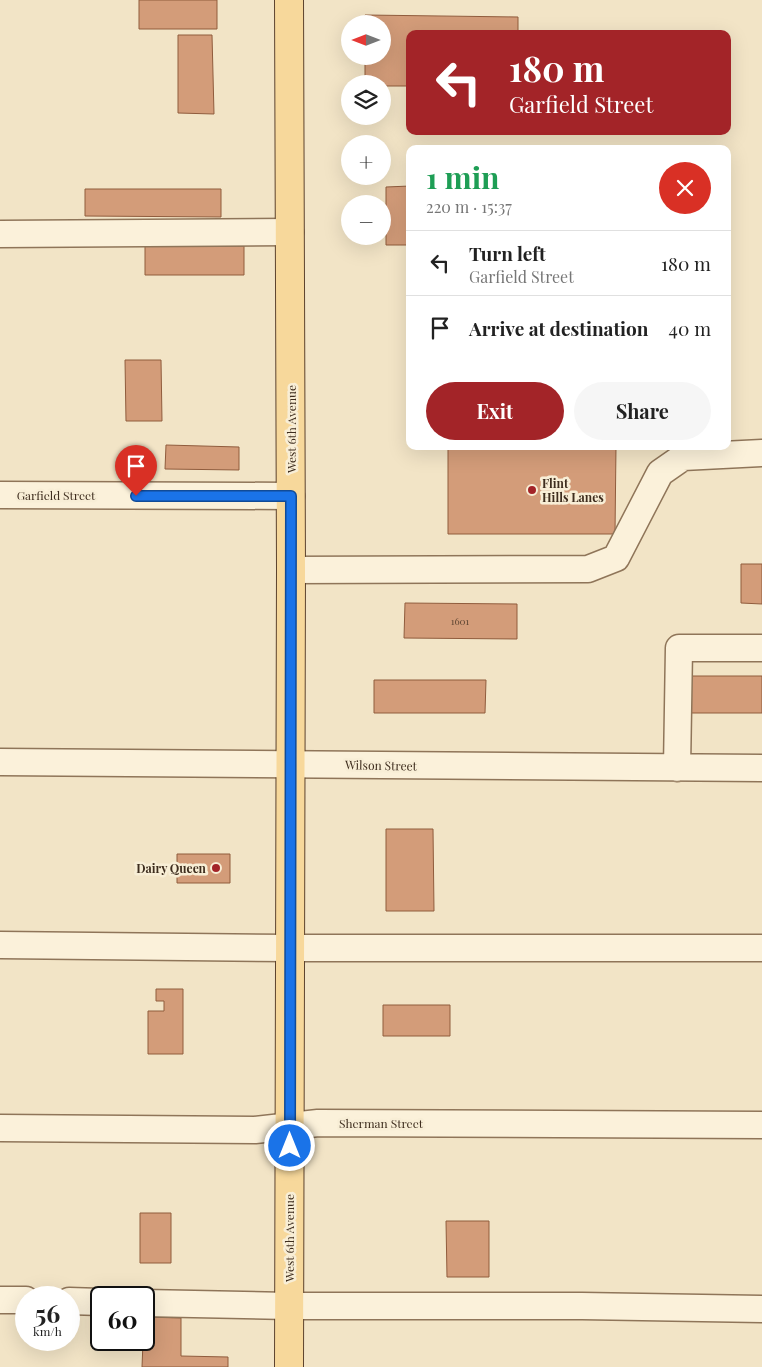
<!DOCTYPE html>
<meta charset="utf-8">
<style>
:root{--surface:#fff;--page:#f6f6f6;--text:#222;--muted:#767676;--line:#e0e0e0;--accent:#a32428}
body{margin:0;font-family:"Playfair Display",serif;background:var(--page);color:var(--text);height:100vh;display:flex;flex-direction:column;font-size:19px;white-space:nowrap}
*{box-sizing:border-box;margin:0}
p{font-size:16px;color:var(--muted)}
.icon{flex:none;width:28px;height:28px;fill:none;stroke:currentColor;stroke-width:2;stroke-linecap:round;stroke-linejoin:round}
.map{position:relative;flex:1;overflow:hidden}
.side{position:absolute;left:406px;top:145px;width:325px;height:305px;display:flex;flex-direction:column;background:var(--surface);border-radius:10px;box-shadow:0 5px 20px #0002}
.side>*{flex:none}
.top-card{position:absolute;left:406px;top:30px;width:325px;height:105px;border-radius:10px;box-shadow:0 5px 20px #0002;background:#a32428;color:#fff;overflow:hidden}
.needle{width:32px;rotate:270deg}
.tools{position:absolute;left:341px;top:15px;display:grid;gap:10px}
.tools a{display:grid;place-items:center;width:50px;height:50px;border-radius:50%;background:var(--surface);box-shadow:0 5px 20px #0002;font-size:25px}
.speed{position:absolute;left:15px;top:1286px;display:flex;gap:10px;font-size:25px;font-weight:700;text-align:center}
.speed>*{display:grid;place-content:center;width:65px;height:65px;border-radius:50%;background:var(--surface);box-shadow:0 5px 20px #0002;line-height:1}
.speed small{font-size:12px;font-weight:400}
.speed .limit{border:2px solid #111;border-radius:8px;background:#fff;color:#111}
.pin{position:absolute;display:grid;place-items:center;width:42px;height:42px;color:#fff;margin:-51px -21px;border-radius:50% 50% 50% 0;rotate:-45deg;box-shadow:0 0 5px #0007}
.pin .icon{rotate:45deg}
.me{position:absolute;width:55px;margin:-28px;rotate:0deg;stroke-linejoin:round;filter:drop-shadow(0 0 4px #0008)}
.turn{display:flex;align-items:center;gap:18px;height:105px;padding:0 20px;font-size:22px}
.turn .icon{width:65px;height:65px;stroke-width:2.5}
.turn b{display:block;font-size:35px;line-height:42px}
.round{display:grid;place-items:center;flex:none;width:52px;height:52px;border-radius:26px;background:var(--page)}
.summary{display:flex;align-items:center;justify-content:space-between;height:85px;padding:0 20px}
h1{font-size:30px;font-weight:700;line-height:38px;color:#1e9e55}
.button{display:flex;gap:10px;margin-top:auto;padding:10px 20px}
.button a{flex:1;height:58px;border-radius:30px;background:var(--accent);color:#fff;font-size:20px;font-weight:700;line-height:58px;text-align:center}
.button a+a{background:var(--page);color:var(--text)}
ul{padding:0;list-style:none}
li{display:flex;align-items:center;gap:15px;height:65px;padding:0 20px;border-top:1px solid var(--line)}
li div{flex:1}
li b{display:block;font-size:19px}
li em{font-style:normal}
.map>svg:first-child{display:block}
.building{fill:#d39c79;stroke:#905c3d}
.lines{fill:none;stroke-linecap:round;stroke-linejoin:round}
.minor-casing{stroke:#8f7559;stroke-width:29}
.major-casing{stroke:#5d432e;stroke-width:30}
.minor{stroke:#fbf1da;stroke-width:26}
.major{stroke:#f7d89b;stroke-width:28}
.route-casing{stroke:#114b97;stroke-width:12}
.route{stroke:#1a73e8;stroke-width:9}
.poi-dot{fill:#a32428;stroke:#f8eed6;stroke-width:2}
.labels{text-anchor:middle;dominant-baseline:central;stroke-width:5;stroke-linejoin:round;paint-order:stroke}
.number-label{font-size:10px;fill:#634935}
.street-label{font-size:12px;fill:#3e2d1e;stroke:#f8eed6}
.poi-label{font-size:12px;font-weight:bold;fill:#3e2d1e;stroke:#f8eed6;text-anchor:start}
</style>
<div class="map">
<svg width="762" height="1367" viewBox="0 0 762 1367">
<rect width="100%" height="100%" fill="#f2e4c6"/>
<path class="building" d="M 139,0 L 217,0 L 217,29 L 139,29 Z
M 365,15 L 518,17 L 518,34 L 410,34 L 410,86 L 382,86 L 382,84 L 365,84 L 365,56 L 382,56 L 382,24 L 365,24 Z
M 178,35 L 212,35 L 214,114 L 178,113 Z
M 410,186 L 410,245 L 386,245 L 386,187 Z
M 85,189 L 221,189 L 221,217 L 85,216 Z
M 145,246 L 244,246 L 244,275 L 145,275 Z
M 125,360 L 161,360 L 162,421 L 126,421 Z
M 166,445 L 239,447 L 239,470 L 165,469 Z
M 448,446 L 616,446 L 615,534 L 448,534 Z
M 741,564 L 762,564 L 762,604 L 741,603 Z
M 405,603 L 517,604 L 517,639 L 404,638 Z
M 688,676 L 762,676 L 762,713 L 688,713 Z
M 374,680 L 486,680 L 485,713 L 374,713 Z
M 386,829 L 433,829 L 434,911 L 386,911 Z
M 177,854 L 230,854 L 230,883 L 177,883 Z
M 156,989 L 183,989 L 183,1054 L 148,1054 L 148,1011 L 164,1011 L 164,1001 L 156,1001 Z
M 383,1005 L 450,1005 L 450,1036 L 383,1036 Z
M 140,1213 L 171,1213 L 171,1263 L 140,1263 Z
M 446,1221 L 489,1221 L 489,1277 L 447,1277 Z
M 144,1317 L 181,1318 L 181,1356 L 228,1357 L 228,1367 L 142,1367 Z"/>
<g class="lines">
<g class="minor-casing">
<path id="minor" d="M 0,234 L 290,232
M 0,495 L 291,496
M 291,570 L 588,569 L 616,558 L 660,473 L 683,457 L 762,453
M 0,762 L 762,768
M 677,768 L 679,648 L 762,648
M 0,945 L 290,948 L 762,948
M 0,1128 L 255,1130 L 318,1123 L 762,1125
M 0,1300 L 26,1300
M 69,1301 L 101,1302
M 144,1303 L 288,1306 L 582,1306 L 762,1309"/>
</g>
<g class="major-casing">
<path id="major" d="M 289,1367 L 291,570 L 289,0"/>
</g>
<use href="#minor" class="minor"/>
<use href="#major" class="major"/>
</g>
<g class="lines">
<g class="route-casing">
<path id="route" d="M 136,496 L 291,496 L 290,1146"/>
</g>
<use href="#route" class="route"/>
</g>
<g class="poi-dot">
<circle cx="532" cy="490" r="5"/>
<circle cx="216" cy="868" r="5"/>
</g>
<g class="labels">
<g class="number-label">
<text x="460" y="621">1601</text>
</g>
<g class="street-label">
<text transform="translate(291 429) rotate(-90)">West 6th Avenue</text>
<text x="56" y="495">Garfield Street</text>
<text transform="translate(381 765) rotate(1)">Wilson Street</text>
<text x="381" y="1123">Sherman Street</text>
<text transform="translate(289 1238) rotate(-90)">West 6th Avenue</text>
</g>
<g class="poi-label">
<text x="542" y="483">Flint<tspan x="542" dy="14">Hills Lanes</tspan></text>
<text x="206" y="868" text-anchor="end">Dairy Queen</text>
</g>
</g>
</svg>
<div class="tools">
<a><svg class="needle" viewBox="-14 -14 28 28"><path d="M0-13l5 13h-10z" fill="#e53935"/><path d="M0 13l5-13h-10z" fill="#767676"/></svg></a>
<a><svg class="icon" aria-label="layers" viewBox="0 0 24 24"><path d="M12 4l9 5-9 5-9-5zM3 14l9 5 9-5"/></svg></a>
<a>+</a>
<a>−</a>
</div>
<div class="speed"><div>56<small>km/h</small></div><div class="limit">60</div></div>
<div class="pin" style="left:136px;top:496px;background:#d93025"><svg class="icon" aria-label="arrive" viewBox="0 0 24 24"><path d="M6 21V4h12l-3 4 3 4H6"/></svg></div>
<svg class="me" style="left:290px;top:1146px" viewBox="-20 -20 40 40"><circle r="17" fill="#1a73e8" stroke="#fff" stroke-width="3"/><path d="M0-11L8 9 0 5-8 9z" fill="#fff"/></svg>
<div class="top-card">
<div class="turn"><svg class="icon" aria-label="left" viewBox="0 0 24 24"><path d="M17 20v-9H6M10 6l-5 5 5 5"/></svg><div><b>180 m</b>Garfield Street</div></div>
</div>
<section class="side">
<div class="summary"><div><h1>1 min</h1><p>220 m · 15:37</p></div><a class="round" style="background:#d93025;color:#fff"><svg class="icon" aria-label="close" viewBox="0 0 24 24"><path d="M6 6l12 12M18 6L6 18"/></svg></a></div>
<ul>
<li><svg class="icon" aria-label="left" viewBox="0 0 24 24"><path d="M17 20v-9H6M10 6l-5 5 5 5"/></svg><div><b>Turn left</b><p>Garfield Street</p></div><em>180 m</em></li>
<li><svg class="icon" aria-label="arrive" viewBox="0 0 24 24"><path d="M6 21V4h12l-3 4 3 4H6"/></svg><div><b>Arrive at destination</b></div><em>40 m</em></li>
</ul>
<div class="button"><a>Exit</a><a>Share</a></div>
</section>
</div>
